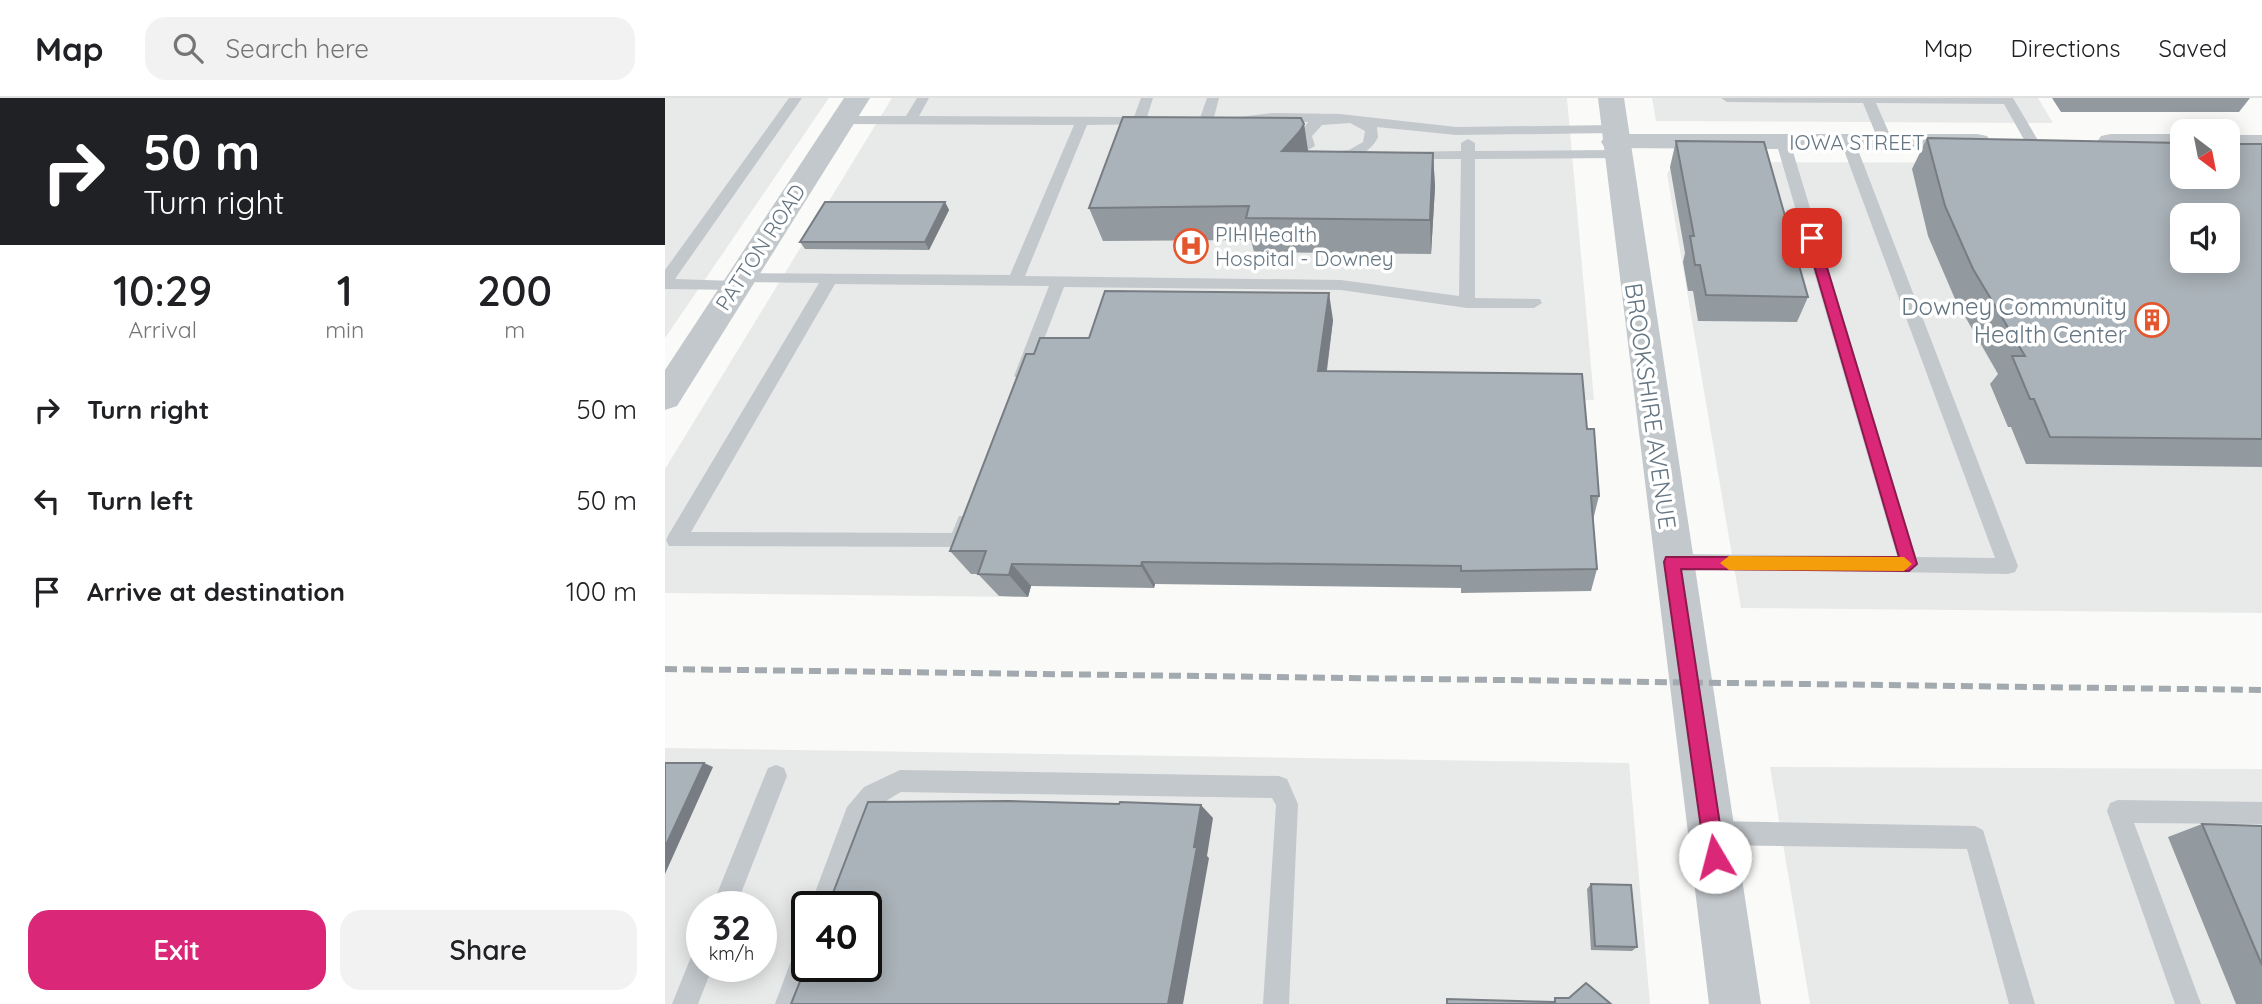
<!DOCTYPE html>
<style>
:root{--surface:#fff;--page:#f2f2f2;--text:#202124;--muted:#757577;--line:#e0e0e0;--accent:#db2777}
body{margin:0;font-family:Quicksand,sans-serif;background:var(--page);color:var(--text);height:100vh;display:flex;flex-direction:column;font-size:26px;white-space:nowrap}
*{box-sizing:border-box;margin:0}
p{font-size:23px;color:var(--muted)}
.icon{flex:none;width:38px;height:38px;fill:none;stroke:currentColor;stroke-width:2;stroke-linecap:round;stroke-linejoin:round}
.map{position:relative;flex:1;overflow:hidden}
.sheet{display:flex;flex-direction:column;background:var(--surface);width:665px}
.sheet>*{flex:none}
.guide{background:#202124;color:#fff;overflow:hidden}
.needle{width:46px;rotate:148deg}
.buttons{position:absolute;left:1505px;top:21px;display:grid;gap:14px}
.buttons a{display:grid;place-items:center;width:70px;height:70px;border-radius:14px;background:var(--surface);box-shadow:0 4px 18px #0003;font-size:35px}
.speed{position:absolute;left:21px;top:793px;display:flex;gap:14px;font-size:35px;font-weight:700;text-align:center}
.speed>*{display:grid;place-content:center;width:91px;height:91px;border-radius:50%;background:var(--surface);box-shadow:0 4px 18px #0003;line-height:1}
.speed small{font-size:18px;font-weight:400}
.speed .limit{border:4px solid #111;border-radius:10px;background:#fff;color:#111}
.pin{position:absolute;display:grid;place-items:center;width:60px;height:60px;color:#fff;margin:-30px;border-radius:14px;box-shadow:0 4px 10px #0006}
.me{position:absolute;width:77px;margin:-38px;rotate:352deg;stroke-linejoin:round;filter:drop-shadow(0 0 5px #0008)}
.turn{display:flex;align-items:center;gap:24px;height:147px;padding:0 28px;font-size:32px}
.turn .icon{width:91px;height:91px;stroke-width:2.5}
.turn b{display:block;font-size:49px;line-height:60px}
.eta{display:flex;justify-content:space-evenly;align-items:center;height:119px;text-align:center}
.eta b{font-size:42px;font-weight:600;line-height:49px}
.button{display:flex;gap:14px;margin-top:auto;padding:14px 28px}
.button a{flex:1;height:80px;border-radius:21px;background:var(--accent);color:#fff;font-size:28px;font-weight:600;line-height:80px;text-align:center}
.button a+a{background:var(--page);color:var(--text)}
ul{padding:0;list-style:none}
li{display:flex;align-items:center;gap:21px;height:91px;padding:0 28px}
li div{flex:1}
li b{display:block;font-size:26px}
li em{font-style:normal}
header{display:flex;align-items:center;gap:42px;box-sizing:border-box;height:98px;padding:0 35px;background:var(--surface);border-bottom:2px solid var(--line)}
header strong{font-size:33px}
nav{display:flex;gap:38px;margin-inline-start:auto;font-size:24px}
.search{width:490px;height:63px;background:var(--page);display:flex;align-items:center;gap:18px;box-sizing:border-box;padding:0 24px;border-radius:21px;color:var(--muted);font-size:26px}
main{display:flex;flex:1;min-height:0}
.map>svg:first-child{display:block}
.built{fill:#e8e9e9;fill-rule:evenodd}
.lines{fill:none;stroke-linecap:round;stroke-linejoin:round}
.service{fill:#c3c8cc;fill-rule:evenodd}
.minor{fill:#c3c8cc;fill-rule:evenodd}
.tertiary{fill:#c3c8cc;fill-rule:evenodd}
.rail{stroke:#a2aab0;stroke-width:6;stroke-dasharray:12 6;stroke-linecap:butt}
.wall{fill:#929a9f}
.shaded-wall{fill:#777d82}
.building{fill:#aab3b9;stroke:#777d82;stroke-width:2;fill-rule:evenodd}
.route{fill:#db2777;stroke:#8e194d;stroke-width:2}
.slow{fill:#f59e0b}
.labels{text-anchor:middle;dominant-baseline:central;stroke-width:7;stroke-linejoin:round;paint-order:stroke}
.far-street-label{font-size:21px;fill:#657683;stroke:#fff}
.far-poi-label{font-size:21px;fill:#657683;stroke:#fff;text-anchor:start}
.poi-label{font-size:24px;fill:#657683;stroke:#fff;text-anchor:end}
.street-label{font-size:24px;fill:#657683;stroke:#fff}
</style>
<header>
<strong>Map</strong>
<div class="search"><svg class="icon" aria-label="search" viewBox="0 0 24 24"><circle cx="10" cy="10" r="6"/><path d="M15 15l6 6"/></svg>Search here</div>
<nav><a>Map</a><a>Directions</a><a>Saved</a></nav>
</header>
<main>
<section class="sheet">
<div class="guide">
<div class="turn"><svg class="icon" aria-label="right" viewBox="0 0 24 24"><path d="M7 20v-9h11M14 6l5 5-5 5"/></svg><div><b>50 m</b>Turn right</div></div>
</div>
<div class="eta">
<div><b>10:29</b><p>Arrival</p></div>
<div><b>1</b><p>min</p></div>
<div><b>200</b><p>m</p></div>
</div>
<ul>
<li><svg class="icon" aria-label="right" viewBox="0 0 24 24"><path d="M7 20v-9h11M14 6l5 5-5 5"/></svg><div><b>Turn right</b></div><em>50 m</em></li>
<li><svg class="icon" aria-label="left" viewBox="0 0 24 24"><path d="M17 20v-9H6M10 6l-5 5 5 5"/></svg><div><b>Turn left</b></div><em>50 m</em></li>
<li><svg class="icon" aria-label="arrive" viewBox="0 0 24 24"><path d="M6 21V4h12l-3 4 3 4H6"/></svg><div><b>Arrive at destination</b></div><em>100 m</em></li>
</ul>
<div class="button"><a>Exit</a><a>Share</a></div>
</section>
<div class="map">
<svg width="1597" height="906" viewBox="0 0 1597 906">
<rect width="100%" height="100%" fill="#fafaf8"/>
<path class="built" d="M 0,0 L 164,0 L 0,240 Z
M 227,0 L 902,0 L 929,302 L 428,295 L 363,499 L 0,495 L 0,371 Z
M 987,0 L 1373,0 L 1388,25 L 991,23 Z
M 1023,64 L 1456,65 L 1597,287 L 1597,515 L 1076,510 L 1002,76 L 1007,68 Z
M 0,650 L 964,665 L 985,906 L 0,906 ZM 37,808 L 96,808 L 96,868 L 37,868 ZM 142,808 L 201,808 L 201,868 L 142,868 Z
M 1105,669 L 1597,671 L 1597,906 L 1145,906 Z"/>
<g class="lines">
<path class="service" d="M 124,0 L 137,0 L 10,181 L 69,183 L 77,188 L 75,192 L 0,191 L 0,172 Z
M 252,0 L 264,0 L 254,18 L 469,19 L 476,0 L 488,0 L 482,19 L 487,20 L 487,26 L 422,27 L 360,178 L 676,182 L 794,198 L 796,61 L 743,61 L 736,57 L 738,54 L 796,53 L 796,45 L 803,41 L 810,45 L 810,53 L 951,52 L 958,56 L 951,60 L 810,61 L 810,200 L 875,201 L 877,205 L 869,210 L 802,210 L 676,192 L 399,189 L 365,278 L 357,284 L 349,278 L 384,188 L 170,186 L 26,434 L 287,435 L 294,418 L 308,418 L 310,424 L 301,449 L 4,448 L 1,442 L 4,436 L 154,185 L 75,184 L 67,179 L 70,175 L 345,177 L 409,27 L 178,26 L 171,22 L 178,18 L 241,18 Z
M 542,0 L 554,0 L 548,23 L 541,27 L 534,23 Z
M 1056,0 L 1348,0 L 1374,44 L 1362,47 L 1339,6 L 1211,5 L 1228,44 L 1221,48 L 1214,44 L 1198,5 L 1062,4 Z
M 608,15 L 675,16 L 791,29 L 949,27 L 956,31 L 949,35 L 791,37 L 712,29 L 713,39 C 706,56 676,71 660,58 L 662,55 L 684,52 L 698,44 L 700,33 L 685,25 L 657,27 L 647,38 L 650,48 L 643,52 L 636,48 L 634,38 L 643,24 C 629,24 574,28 568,23 L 575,19 Z
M 1118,40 L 1125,44 L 1251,459 L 1330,460 L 1176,44 L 1183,40 L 1190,44 L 1353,468 L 1350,474 L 1343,476 L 1000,470 L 997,464 L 1000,458 L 1007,456 L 1232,458 L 1111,44 Z
M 111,667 L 119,670 L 122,678 L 71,808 L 47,808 L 103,670 Z
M 235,672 L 614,678 L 622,681 L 633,706 L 624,906 L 598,906 L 611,707 L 607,700 L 236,694 C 189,718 186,761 169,808 L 145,808 L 182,709 L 199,689 Z
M 1453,702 L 1597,704 L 1597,726 L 1469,725 L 1536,906 L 1510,906 L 1442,713 L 1445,705 Z
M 1047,723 L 1310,728 L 1318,732 L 1370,906 L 1344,906 L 1302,751 L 1047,747 L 1039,743 L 1035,735 L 1039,727 Z
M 142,841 L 142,868 L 149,868 L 136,906 L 110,906 L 133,844 Z
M 37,851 L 37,868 L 48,868 L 33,906 L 7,906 L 28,854 Z"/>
<path class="minor" d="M 950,36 L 1312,36 L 1322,38 L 1326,44 L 1322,50 L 1312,52 L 940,50 L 936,44 L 940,38 Z
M 1446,36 L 1517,36 L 1517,52 L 1436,50 L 1432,44 L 1436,38 Z
M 1563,37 L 1597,37 L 1597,53 L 1563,53 Z"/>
<path class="tertiary" d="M 179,0 L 205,0 L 12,308 L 0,312 L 0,272 Z
M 933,0 L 959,0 L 1096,906 L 1044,906 Z"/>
<path class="rail" d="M 0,571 L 1597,592"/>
</g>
<path class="wall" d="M 1387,0 L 1585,0 L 1574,14 L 1396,14 Z
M 639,26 L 643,53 L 768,55 L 770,89 L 766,156 L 589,154 L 586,142 L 438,143 L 424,110 Z
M 1262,40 L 1597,46 L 1597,369 L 1361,366 L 1346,329 L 1343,329 L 1325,286 L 1333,276 L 1290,201 L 1263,138 L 1247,71 Z
M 1011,43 L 1143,199 L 1132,224 L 1033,223 L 1028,193 L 1023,193 L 1018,164 L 1020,155 L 1005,69 Z
M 280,104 L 284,112 L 264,152 L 140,151 L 135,144 Z
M 668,222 L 662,273 L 934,398 L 928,422 L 932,471 L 926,493 L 796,495 L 796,490 L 490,486 L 489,490 L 366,488 L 363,499 L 334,498 L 313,476 L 306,476 L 285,453 L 369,256 L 424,240 Z
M 1537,726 L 1597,728 L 1597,906 L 1571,906 L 1503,739 Z
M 926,786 L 972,849 L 967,853 L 926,852 L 922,791 Z"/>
<path class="shaded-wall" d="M 639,26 L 644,60 L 617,53 Z
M 768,55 L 770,89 L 766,156 L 765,122 Z
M 280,104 L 284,112 L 264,152 L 260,144 Z
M 664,195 L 668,222 L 658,299 L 653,273 Z
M 477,464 L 490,486 L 489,490 L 476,468 Z
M 347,466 L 366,488 L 363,499 L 344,477 Z
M 39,665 L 48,669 L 0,776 L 0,749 Z
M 536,707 L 548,720 L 542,758 L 544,760 L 518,906 L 503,906 Z"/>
<path class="building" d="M 458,19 L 636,20 L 639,26 L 635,33 L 617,53 L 768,55 L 765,122 L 581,120 L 584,108 L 424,110 Z
M 1262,40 L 1517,45 L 1517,79 L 1563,79 L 1563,46 L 1597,46 L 1597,341 L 1385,339 L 1369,301 L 1365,301 L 1347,258 L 1360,258 L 1308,171 L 1280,108 ZM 1517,117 L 1563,117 L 1563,163 L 1517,163 Z
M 1011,43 L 1099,44 L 1143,199 L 1041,197 L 1035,167 L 1030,167 L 1025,138 L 1029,138 Z
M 160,104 L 280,104 L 260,144 L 135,144 Z
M 440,193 L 664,195 L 653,273 L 917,276 L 922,331 L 929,331 L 934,398 L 926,398 L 932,471 L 796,473 L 796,468 L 477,464 L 476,468 L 347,466 L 344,477 L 313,476 L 321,453 L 285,453 L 361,256 L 369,256 L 375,240 L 424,240 Z
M 0,665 L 39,665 L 0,749 Z
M 344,703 L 454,706 L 455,704 L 536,707 L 529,749 L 532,749 L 503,906 L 126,906 L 142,866 L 142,868 L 201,868 L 201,808 L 163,808 L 203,704 Z
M 1537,726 L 1597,728 L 1597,867 Z
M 926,786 L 966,787 L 972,849 L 930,848 Z
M 921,885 L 946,906 L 782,906 L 782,901 L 890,904 L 890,900 L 904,900 Z"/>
<path class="route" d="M 1147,136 L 1153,140 L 1252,466 L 1244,473 L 1016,471 L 1060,759 L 1057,766 L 1050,769 L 1043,766 L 1040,759 L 999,464 L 1001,459 L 1234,459 L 1141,140 Z"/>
<path class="slow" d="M 1064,458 L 1239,459 L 1247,466 L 1239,473 L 1064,472 L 1055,465 Z"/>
<defs>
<g id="hospital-ring" transform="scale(1.75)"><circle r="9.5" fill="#fff" stroke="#e4572e" stroke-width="1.5"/><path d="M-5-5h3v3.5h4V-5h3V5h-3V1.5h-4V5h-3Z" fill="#e4572e"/></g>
<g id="building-ring" transform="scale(1.75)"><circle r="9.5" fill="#fff" stroke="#e4572e" stroke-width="1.5"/><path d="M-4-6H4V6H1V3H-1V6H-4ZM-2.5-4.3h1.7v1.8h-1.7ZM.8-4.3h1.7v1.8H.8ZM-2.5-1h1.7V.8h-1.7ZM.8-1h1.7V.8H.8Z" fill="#e4572e"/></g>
</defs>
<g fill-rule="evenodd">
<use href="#hospital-ring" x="526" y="148"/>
<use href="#building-ring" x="1487" y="222"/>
</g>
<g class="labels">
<g class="far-street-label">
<text x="1192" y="44">IOWA STREET</text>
<text transform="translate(95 149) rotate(-57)">PATTON ROAD</text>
</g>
<g class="far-poi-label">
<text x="550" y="136">PIH Health<tspan x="550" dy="24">Hospital - Downey</tspan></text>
</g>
<g class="poi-label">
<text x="1462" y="208">Downey Community<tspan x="1462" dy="28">Health Center</tspan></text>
</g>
<g class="street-label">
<text transform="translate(986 308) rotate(82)">BROOKSHIRE AVENUE</text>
</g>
</g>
</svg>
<div class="buttons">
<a><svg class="needle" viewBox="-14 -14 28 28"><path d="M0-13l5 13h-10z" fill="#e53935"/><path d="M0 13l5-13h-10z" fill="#757577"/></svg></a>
<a><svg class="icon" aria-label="sound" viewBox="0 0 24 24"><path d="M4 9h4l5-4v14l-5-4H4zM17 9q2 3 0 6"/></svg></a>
</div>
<div class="speed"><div>32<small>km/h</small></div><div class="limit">40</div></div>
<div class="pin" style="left:1147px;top:140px;background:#d93025"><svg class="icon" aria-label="arrive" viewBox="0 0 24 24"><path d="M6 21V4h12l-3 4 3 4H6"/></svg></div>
<svg class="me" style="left:1050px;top:759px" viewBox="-20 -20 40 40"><circle r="19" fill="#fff"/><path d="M0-13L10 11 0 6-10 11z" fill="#db2777"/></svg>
</div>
</main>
